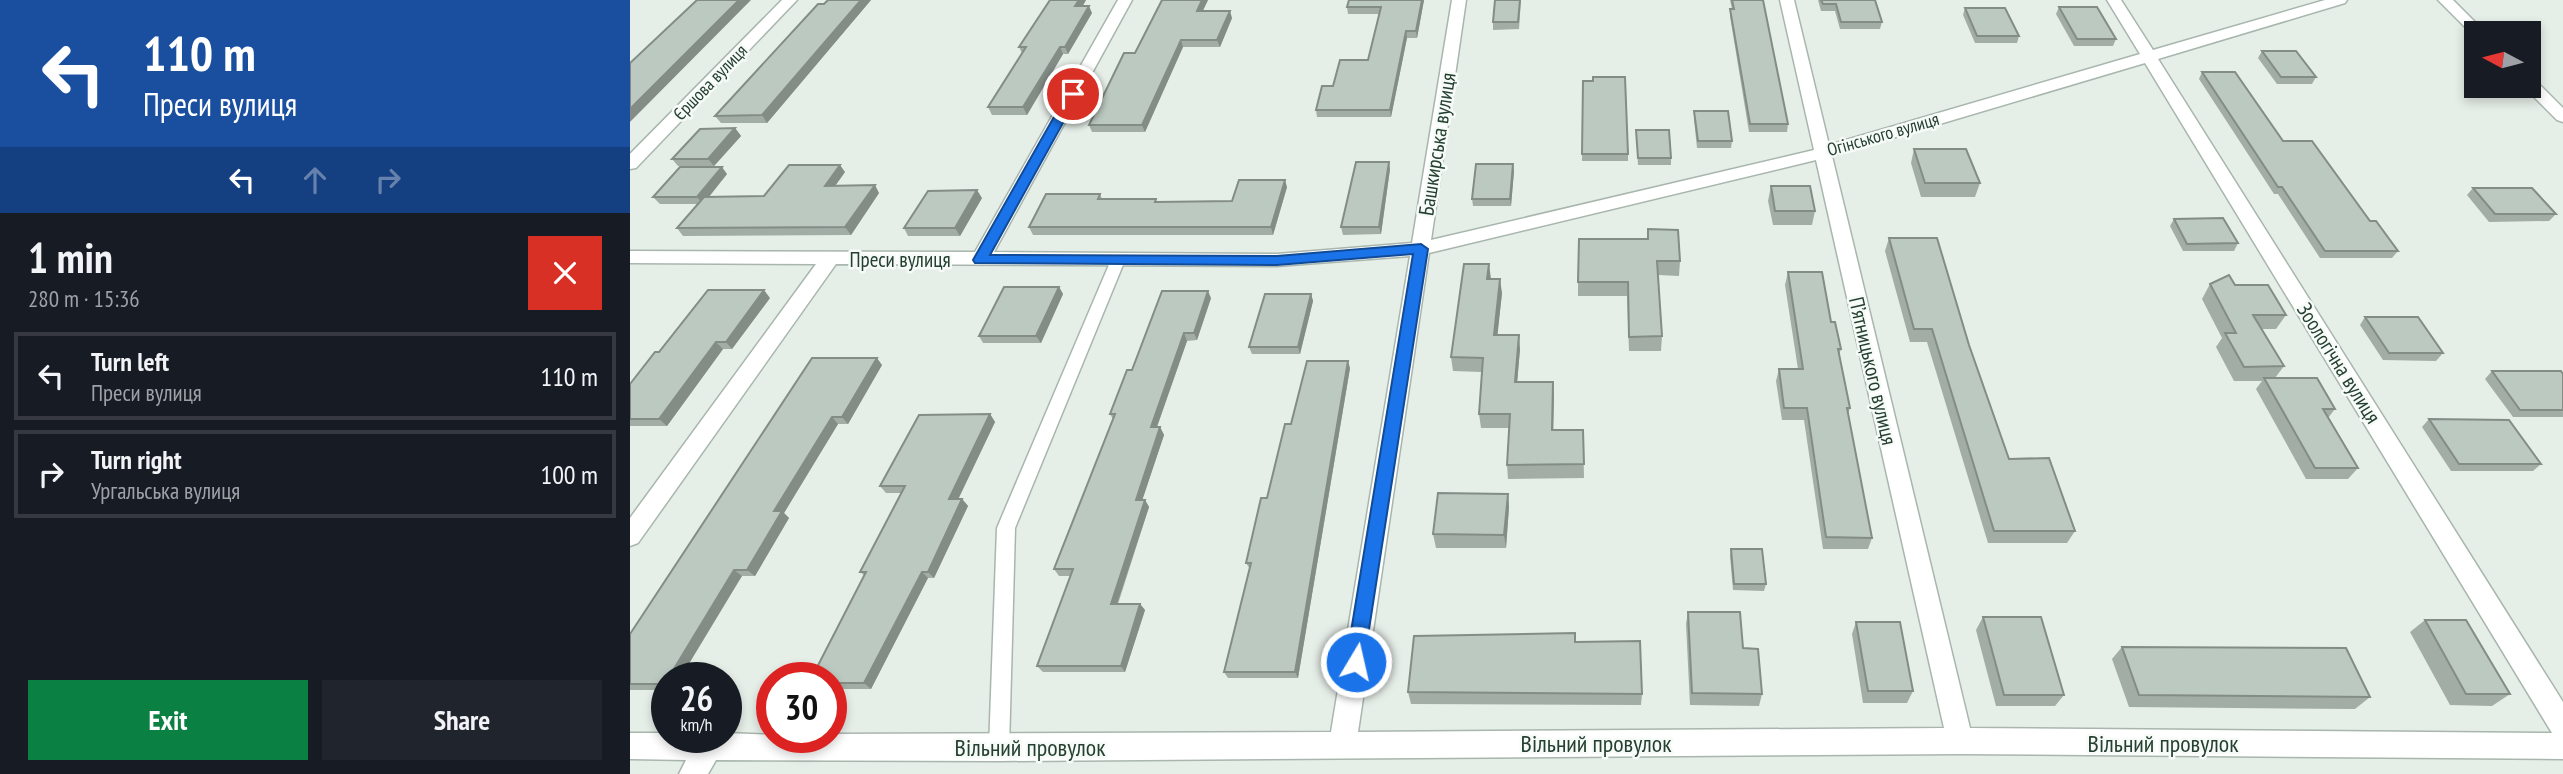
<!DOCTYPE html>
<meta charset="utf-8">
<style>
:root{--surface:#171b24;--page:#20242c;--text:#f1f3f6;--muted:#9ea1a6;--line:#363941;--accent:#0b8043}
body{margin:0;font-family:"PT Sans Narrow",sans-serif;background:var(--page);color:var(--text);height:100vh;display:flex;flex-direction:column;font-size:26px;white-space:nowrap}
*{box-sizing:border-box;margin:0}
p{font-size:23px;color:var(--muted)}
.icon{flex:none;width:38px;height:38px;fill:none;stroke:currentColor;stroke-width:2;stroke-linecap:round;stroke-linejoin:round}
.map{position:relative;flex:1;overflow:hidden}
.side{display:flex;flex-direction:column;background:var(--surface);width:630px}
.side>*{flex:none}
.banner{background:#1a4fa0;color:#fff;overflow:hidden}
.needle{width:46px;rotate:277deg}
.fabs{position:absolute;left:1834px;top:21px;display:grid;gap:14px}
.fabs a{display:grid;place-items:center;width:77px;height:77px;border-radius:0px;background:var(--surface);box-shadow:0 4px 10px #0003;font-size:35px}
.speed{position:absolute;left:21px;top:662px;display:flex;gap:14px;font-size:35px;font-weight:700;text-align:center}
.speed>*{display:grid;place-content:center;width:91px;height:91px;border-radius:50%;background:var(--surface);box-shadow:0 4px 10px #0003;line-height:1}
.speed small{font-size:18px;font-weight:400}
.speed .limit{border:10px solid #d22;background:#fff;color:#111}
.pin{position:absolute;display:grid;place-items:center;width:60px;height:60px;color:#fff;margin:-30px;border:4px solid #fff;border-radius:50%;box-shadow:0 2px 7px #0007}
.me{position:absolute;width:77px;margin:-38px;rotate:9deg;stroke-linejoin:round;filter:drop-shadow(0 0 5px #0008)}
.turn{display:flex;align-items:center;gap:24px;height:147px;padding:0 28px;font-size:32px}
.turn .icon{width:91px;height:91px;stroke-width:2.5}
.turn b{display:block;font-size:49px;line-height:60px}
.lanes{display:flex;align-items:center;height:66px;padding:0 28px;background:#0003;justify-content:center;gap:35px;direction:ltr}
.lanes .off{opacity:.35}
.round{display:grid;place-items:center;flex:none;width:74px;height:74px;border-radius:0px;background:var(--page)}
.overview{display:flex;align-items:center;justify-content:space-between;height:119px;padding:0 28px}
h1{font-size:42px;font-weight:700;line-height:52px}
.primary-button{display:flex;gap:14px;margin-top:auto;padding:14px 28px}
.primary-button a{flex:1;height:80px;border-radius:0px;background:var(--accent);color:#fff;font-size:28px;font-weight:700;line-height:80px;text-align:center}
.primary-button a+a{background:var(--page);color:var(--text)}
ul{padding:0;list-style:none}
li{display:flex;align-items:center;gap:21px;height:88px;margin:0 14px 10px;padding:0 14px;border:4px solid var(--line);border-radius:0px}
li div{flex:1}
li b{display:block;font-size:26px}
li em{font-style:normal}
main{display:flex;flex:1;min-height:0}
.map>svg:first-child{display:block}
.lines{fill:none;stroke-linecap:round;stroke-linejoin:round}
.service-casing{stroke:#a8b6ad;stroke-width:3}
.minor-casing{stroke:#a8b6ad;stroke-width:3}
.service{fill:#fff;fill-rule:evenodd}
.minor{fill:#fff;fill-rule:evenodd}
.wall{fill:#a1ada5}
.shaded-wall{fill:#838d86}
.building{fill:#bbc9c0;stroke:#838d86;stroke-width:2}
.route{fill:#1a73e8;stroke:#114b97;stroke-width:2}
.labels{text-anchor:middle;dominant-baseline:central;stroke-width:5;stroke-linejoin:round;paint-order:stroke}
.far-street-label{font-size:18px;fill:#254030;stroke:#f7fbf8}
.street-label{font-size:21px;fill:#254030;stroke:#f7fbf8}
.near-street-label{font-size:24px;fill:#254030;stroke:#f7fbf8}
</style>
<main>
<section class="side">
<div class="banner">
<div class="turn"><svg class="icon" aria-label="left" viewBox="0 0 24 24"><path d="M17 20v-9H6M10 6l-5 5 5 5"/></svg><div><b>110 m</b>Преси вулиця</div></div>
<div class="lanes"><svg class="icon" aria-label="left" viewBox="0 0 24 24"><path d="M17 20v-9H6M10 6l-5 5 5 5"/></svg><svg class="icon off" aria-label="ahead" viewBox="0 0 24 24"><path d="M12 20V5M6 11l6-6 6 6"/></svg><svg class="icon off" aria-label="right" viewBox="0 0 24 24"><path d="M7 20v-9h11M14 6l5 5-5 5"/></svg></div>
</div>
<div class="overview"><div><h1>1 min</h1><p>280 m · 15:36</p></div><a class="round" style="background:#d93025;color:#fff"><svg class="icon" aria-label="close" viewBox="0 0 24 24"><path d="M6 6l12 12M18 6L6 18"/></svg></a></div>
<ul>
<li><svg class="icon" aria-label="left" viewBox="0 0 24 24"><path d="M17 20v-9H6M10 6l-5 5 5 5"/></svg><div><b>Turn left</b><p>Преси вулиця</p></div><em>110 m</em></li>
<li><svg class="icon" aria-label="right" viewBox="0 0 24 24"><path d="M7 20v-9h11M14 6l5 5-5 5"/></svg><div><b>Turn right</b><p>Ургальська вулиця</p></div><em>100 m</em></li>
</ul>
<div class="primary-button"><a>Exit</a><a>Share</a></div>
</section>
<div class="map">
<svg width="1933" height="774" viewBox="0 0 1933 774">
<rect width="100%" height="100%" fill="#e6eee8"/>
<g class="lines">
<g class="service-casing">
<path id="service" d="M 488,255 L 495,260 L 385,528 L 379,748 L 376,755 L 369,758 L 362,755 L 359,748 L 367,528 L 481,260 Z"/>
</g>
<g class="minor-casing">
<path id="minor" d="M 152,0 L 167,0 L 6,168 L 0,169 L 0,154 Z
M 488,0 L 502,0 L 364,252 L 647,254 L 782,243 L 822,0 L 836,0 L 801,240 L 1184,150 L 1150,0 L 1164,0 L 1199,145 L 1510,54 L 1477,0 L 1491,0 L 1523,50 L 1695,0 L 1717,0 L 1715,3 L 1528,59 L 1933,702 L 1933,759 L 1330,754 L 369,761 L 86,760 L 78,774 L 49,774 L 56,760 L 0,759 L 0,733 L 37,733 L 37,737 L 96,737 L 96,733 L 201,737 L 201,734 L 701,732 L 780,256 L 647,266 L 206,264 L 8,543 L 0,546 L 0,518 L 186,264 L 0,263 L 0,251 L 345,252 ZM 1515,63 L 1922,733 L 1340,728 L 1202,156 ZM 1186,160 L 1314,728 L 728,732 L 799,253 Z
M 1808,0 L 1823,0 L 1856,33 L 1846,33 L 1846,37 L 1844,36 Z
M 1899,78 L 1905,80 L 1933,108 L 1933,122 L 1927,120 L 1893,86 L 1899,86 Z"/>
</g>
<use href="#service" class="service"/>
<use href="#minor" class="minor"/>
</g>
<path class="wall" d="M 198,0 L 241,0 L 137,123 L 91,123 L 85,116 Z
M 420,0 L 456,0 L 453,6 L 462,13 L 438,54 L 433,54 L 397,115 L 362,115 L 358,107 L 392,53 L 389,47 Z
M 532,0 L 578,0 L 573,11 L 602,18 L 590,47 L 553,47 L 515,132 L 462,132 L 459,125 L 505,53 Z
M 719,0 L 794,0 L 787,38 L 777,38 L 761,117 L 687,117 L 686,110 L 703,86 L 738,60 L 749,14 L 718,14 L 717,7 Z
M 891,0 L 889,29 L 863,30 L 863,22 Z
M 1100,0 L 1133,0 L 1158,124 L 1157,132 L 1119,132 L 1100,16 L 1100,9 L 1102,9 Z
M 1188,0 L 1245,0 L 1252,22 L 1250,29 L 1210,29 L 1205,11 L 1191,11 Z
M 1429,7 L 1486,39 L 1483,46 L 1444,46 L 1426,14 Z
M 1335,8 L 1389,36 L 1387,43 L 1345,43 L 1333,15 Z
M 1632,51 L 1686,77 L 1682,84 L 1647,84 L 1628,58 Z
M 1572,72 L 1653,141 L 1740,221 L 1768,251 L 1762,258 L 1690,258 L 1648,194 L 1644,194 L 1569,79 Z
M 953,81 L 998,154 L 998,161 L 952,161 Z
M 1064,111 L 1102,141 L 1101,148 L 1067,148 L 1064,119 Z
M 105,128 L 111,136 L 84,166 L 48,166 L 42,159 Z
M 1006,130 L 1041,158 L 1041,165 L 1008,165 Z
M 1284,149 L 1350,183 L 1345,197 L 1291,197 L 1281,163 Z
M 760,169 L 751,234 L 713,235 L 711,227 Z
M 884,171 L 881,206 L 843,206 L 842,199 Z
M 215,172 L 205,186 L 249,193 L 221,235 L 53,236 L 47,228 L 68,204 L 30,204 L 23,197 L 97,174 L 79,197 L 134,196 Z
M 1141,186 L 1185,211 L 1182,225 L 1143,225 L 1138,201 Z
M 657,187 L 643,235 L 403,235 L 399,227 L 470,194 L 472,199 L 527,202 L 602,201 Z
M 1843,188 L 1926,214 L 1919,221 L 1859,222 L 1837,195 Z
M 352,198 L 330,236 L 278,236 L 274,228 Z
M 1544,219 L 1608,243 L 1604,251 L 1553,251 L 1540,226 Z
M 1018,229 L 1050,261 L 1049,276 L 1028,275 L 1032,336 L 1031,351 L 999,351 L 997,296 L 948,296 L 948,282 L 1017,239 Z
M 1259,238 L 1339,345 L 1379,459 L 1445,531 L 1437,543 L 1358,543 L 1297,342 L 1280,342 L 1255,251 Z
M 1158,272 L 1201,322 L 1211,349 L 1209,355 L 1220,408 L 1218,414 L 1242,538 L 1238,549 L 1193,549 L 1174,420 L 1152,420 L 1146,381 L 1149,369 L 1168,369 L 1155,285 Z
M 861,279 L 872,293 L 867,335 L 890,349 L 887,382 L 923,382 L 923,430 L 953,430 L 954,478 L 878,479 L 877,465 L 879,428 L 851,428 L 849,414 L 852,372 L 823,371 L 821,357 Z
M 1580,284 L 1605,285 L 1656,315 L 1646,329 L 1632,329 L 1654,366 L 1645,378 L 1705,409 L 1698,418 L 1728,468 L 1718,479 L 1676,479 L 1626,389 L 1632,381 L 1604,381 L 1586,347 L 1592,338 L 1572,299 Z
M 429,287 L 433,294 L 411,343 L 353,343 L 349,336 Z
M 681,294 L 683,301 L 670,354 L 622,354 L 619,347 Z
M 140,298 L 102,349 L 93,349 L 37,426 L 0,426 L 0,384 L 29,352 Z
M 581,298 L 567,340 L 557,341 L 527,427 L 530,427 L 534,435 L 512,500 L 515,500 L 519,507 L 488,604 L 510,604 L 515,610 L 495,672 L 413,672 L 407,666 L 441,576 L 429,576 L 424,569 L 483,419 L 480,414 L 502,370 Z
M 1735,317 L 1813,353 L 1806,361 L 1753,360 L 1730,325 Z
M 182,358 L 252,365 L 218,424 L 208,424 L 154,513 L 159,518 L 125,576 L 112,576 L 37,677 L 37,690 L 0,690 L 0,634 Z
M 720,368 L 668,678 L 598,678 L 594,672 L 620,569 L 616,563 L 661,424 Z
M 1862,371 L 1933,374 L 1933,417 L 1883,417 L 1855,379 Z
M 360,414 L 365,422 L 328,499 L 332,499 L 338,506 L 304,578 L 298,578 L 241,689 L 201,689 L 201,677 L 234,575 L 230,572 L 271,493 L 256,493 L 250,486 Z
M 1799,419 L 1911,464 L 1903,471 L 1821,471 L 1792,427 Z
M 878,494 L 879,507 L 876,548 L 806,548 L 803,534 Z
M 1101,549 L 1136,584 L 1134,591 L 1103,590 L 1100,556 Z
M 1058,612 L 1113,648 L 1132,694 L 1129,706 L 1060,705 L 1056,624 Z
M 1353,617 L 1434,695 L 1425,706 L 1366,706 L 1346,630 Z
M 1795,620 L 1880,694 L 1862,706 L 1820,705 L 1780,632 Z
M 1226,622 L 1283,691 L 1277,703 L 1233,703 L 1222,634 Z
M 945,642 L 1012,694 L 1011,705 L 781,704 L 778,692 Z
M 1492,647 L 1740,697 L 1725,709 L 1499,707 L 1482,659 Z"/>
<path class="shaded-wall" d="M 109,0 L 121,0 L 0,122 L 0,109 Z
M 231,0 L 241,0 L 137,123 L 132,115 Z
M 449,0 L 456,0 L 448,13 L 445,6 Z
M 572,0 L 578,0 L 569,18 L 567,11 Z
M 792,0 L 794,0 L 787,38 L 786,31 Z
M 459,6 L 462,13 L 438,54 L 435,47 Z
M 600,11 L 602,18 L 590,47 L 587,40 Z
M 776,31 L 777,38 L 761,117 L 760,110 Z
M 551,40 L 553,47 L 515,132 L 512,125 Z
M 430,47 L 433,54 L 397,115 L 393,107 Z
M 105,128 L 111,136 L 84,166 L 78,159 Z
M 759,162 L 760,169 L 751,234 L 749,227 Z
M 883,164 L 884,171 L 881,206 L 880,199 Z
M 210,165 L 215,172 L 200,193 L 195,186 Z
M 92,167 L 97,174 L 73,204 L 67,197 Z
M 655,180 L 657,187 L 643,235 L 641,227 Z
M 245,185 L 249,193 L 221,235 L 215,227 Z
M 347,190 L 352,198 L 330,236 L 325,228 Z
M 859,264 L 861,279 L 857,279 Z
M 870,279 L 872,293 L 866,349 L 864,335 Z
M 429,287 L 433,294 L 411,343 L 406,336 Z
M 134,290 L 140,298 L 102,349 L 96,342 Z
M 578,291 L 581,298 L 567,340 L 564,333 Z
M 681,294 L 683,301 L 670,354 L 668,347 Z
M 554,333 L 557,341 L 524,435 L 521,427 Z
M 889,335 L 890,349 L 886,396 L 885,382 Z
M 86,342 L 93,349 L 37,426 L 29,419 Z
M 247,358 L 252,365 L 218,424 L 212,417 Z
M 718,361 L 720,368 L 668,678 L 665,672 Z
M 923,382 L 924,396 L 923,444 L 922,430 Z
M 360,414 L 365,422 L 325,506 L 319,499 Z
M 202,417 L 208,424 L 154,513 L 159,518 L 125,576 L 117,570 L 144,511 Z
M 530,427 L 534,435 L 510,507 L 506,500 Z
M 878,494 L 879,507 L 876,548 L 874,535 Z
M 332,499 L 338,506 L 304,578 L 298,572 Z
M 515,500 L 519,507 L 485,610 L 481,604 Z
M 104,570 L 112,576 L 51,677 L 39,677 Z
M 292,572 L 298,578 L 241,689 L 234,683 Z
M 510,604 L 515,610 L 495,672 L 491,666 Z"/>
<path class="building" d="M 67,0 L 109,0 L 0,109 L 0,63 Z
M 198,0 L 231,0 L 132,115 L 85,116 L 188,4 L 194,4 Z
M 420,0 L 449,0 L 445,6 L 459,6 L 435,47 L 430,47 L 393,107 L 358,107 L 396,47 L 389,47 Z
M 532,0 L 572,0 L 567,11 L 600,11 L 587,40 L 551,40 L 512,125 L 459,125 L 494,53 L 505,53 Z
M 719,0 L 792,0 L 786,31 L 776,31 L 760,110 L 686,110 L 692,86 L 703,86 L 710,60 L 738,60 L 751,7 L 717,7 Z
M 865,0 L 890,0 L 888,22 L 863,22 Z
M 1102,0 L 1133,0 L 1158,124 L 1120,124 L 1100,9 L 1104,9 Z
M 1191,0 L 1245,0 L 1252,22 L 1211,22 L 1206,4 L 1193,4 Z
M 1429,7 L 1467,7 L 1486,39 L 1447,39 Z
M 1335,8 L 1375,8 L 1389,36 L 1347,36 Z
M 1632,51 L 1666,51 L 1686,77 L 1651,77 Z
M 1572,72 L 1605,72 L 1653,141 L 1682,141 L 1740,221 L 1746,221 L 1768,251 L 1695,251 L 1652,187 L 1648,187 Z
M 963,77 L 995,77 L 998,154 L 952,154 L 953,81 L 963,81 Z
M 1064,111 L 1098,111 L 1102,141 L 1068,141 Z
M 105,128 L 78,159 L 42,159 L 70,129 Z
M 1006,130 L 1039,130 L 1041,158 L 1008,158 Z
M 1284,149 L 1336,149 L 1350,183 L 1295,183 Z
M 726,162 L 759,162 L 749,227 L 711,227 Z
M 846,164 L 883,164 L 880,199 L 842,199 Z
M 159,165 L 210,165 L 195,186 L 245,185 L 215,227 L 47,228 L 74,197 L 134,196 Z
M 50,167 L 92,167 L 67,197 L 23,197 Z
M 609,180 L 655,180 L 641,227 L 399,227 L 416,194 L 470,194 L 468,199 L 526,199 L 525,202 L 602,201 Z
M 1141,186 L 1180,186 L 1185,211 L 1145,211 Z
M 1843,188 L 1902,188 L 1926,214 L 1865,214 Z
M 347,190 L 325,228 L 274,228 L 298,191 Z
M 1593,218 L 1608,243 L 1557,244 L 1544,219 Z
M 1018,229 L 1048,230 L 1050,261 L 1027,261 L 1032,336 L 999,337 L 998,282 L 948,282 L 949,239 L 1018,239 Z
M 1259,238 L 1307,238 L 1339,345 L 1379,459 L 1419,458 L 1445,531 L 1364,531 L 1302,329 L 1284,329 Z
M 834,264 L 859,264 L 857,279 L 870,279 L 864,335 L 889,335 L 885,382 L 923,382 L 922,430 L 953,430 L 954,464 L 877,465 L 880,414 L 849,414 L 853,358 L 821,357 Z
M 1158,272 L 1192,272 L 1201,322 L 1205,322 L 1211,349 L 1208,349 L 1220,408 L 1217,408 L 1242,538 L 1196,537 L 1177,408 L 1154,408 L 1149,369 L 1173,369 Z
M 1599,275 L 1605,285 L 1638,285 L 1656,315 L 1623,315 L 1654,366 L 1614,367 L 1595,333 L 1606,333 L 1580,284 Z
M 374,287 L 429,287 L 406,336 L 349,336 Z
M 78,290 L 134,290 L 96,342 L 86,342 L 29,419 L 0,419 L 0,384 L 25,352 L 29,352 Z
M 532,291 L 578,291 L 564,333 L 554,333 L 521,427 L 530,427 L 506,500 L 515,500 L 481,604 L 510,604 L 491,666 L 407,666 L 443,569 L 424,569 L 485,414 L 480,414 L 497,370 L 502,370 Z
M 635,294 L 681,294 L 668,347 L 619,347 Z
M 1735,317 L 1788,317 L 1813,353 L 1759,353 Z
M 182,358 L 247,358 L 212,417 L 202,417 L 144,511 L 152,511 L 117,570 L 104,570 L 39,677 L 37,677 L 37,680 L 35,684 L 0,684 L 0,634 Z
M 677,361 L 718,361 L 665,672 L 594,672 L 621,563 L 616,563 L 631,498 L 637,498 L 655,424 L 661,424 Z
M 1862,371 L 1931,371 L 1933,374 L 1933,410 L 1890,410 Z
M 1634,378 L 1687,378 L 1705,409 L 1693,409 L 1728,468 L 1685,468 Z
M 360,414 L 319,499 L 332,499 L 298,572 L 292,572 L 234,683 L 201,683 L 201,677 L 182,677 L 236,572 L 230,572 L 275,486 L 250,486 L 289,415 Z
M 1799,419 L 1879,420 L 1911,464 L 1829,464 Z
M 808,493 L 878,494 L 874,535 L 803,534 Z
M 1101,549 L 1132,549 L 1136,584 L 1104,584 Z
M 1058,612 L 1110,612 L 1113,648 L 1128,649 L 1132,694 L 1062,693 Z
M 1353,617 L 1411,617 L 1434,695 L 1374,695 Z
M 1795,620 L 1836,620 L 1880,694 L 1836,694 Z
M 1226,622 L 1270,622 L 1283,691 L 1238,691 Z
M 945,633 L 945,642 L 1010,641 L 1012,694 L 778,692 L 784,636 Z
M 1492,647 L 1716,648 L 1740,697 L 1509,695 Z"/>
<path class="route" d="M 443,91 L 449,94 L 360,255 L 647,256 L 791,244 L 798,249 L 733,668 L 726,671 L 719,668 L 716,662 L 783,254 L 647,265 L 345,263 L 343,260 L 437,94 Z"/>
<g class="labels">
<g class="far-street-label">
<text transform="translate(80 82) rotate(-46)">Єршова вулиця</text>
<text transform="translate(1253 134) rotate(-16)">Огінського вулиця</text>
</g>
<g class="street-label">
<text transform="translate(807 144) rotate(-81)">Башкирська вулиця</text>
<text x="270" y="259">Преси вулиця</text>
<text transform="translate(1709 363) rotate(58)">Зоологічна вулиця</text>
<text transform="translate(1243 371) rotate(77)">П’ятницького вулиця</text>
</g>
<g class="near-street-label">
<text x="966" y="743">Вільний провулок</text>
<text x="1533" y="743">Вільний провулок</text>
<text x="400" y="747">Вільний провулок</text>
</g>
</g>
</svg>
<div class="fabs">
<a><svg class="needle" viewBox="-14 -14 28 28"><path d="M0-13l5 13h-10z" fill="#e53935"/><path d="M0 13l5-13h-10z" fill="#9ea1a6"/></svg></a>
</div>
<div class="speed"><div>26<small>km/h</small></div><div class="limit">30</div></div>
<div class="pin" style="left:443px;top:94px;background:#d93025"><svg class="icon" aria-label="arrive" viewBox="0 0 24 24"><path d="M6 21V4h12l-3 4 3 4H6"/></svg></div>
<svg class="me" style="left:726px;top:662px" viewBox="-20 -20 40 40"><circle r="17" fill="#1a73e8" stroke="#fff" stroke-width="3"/><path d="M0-11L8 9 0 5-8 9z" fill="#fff"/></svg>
</div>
</main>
